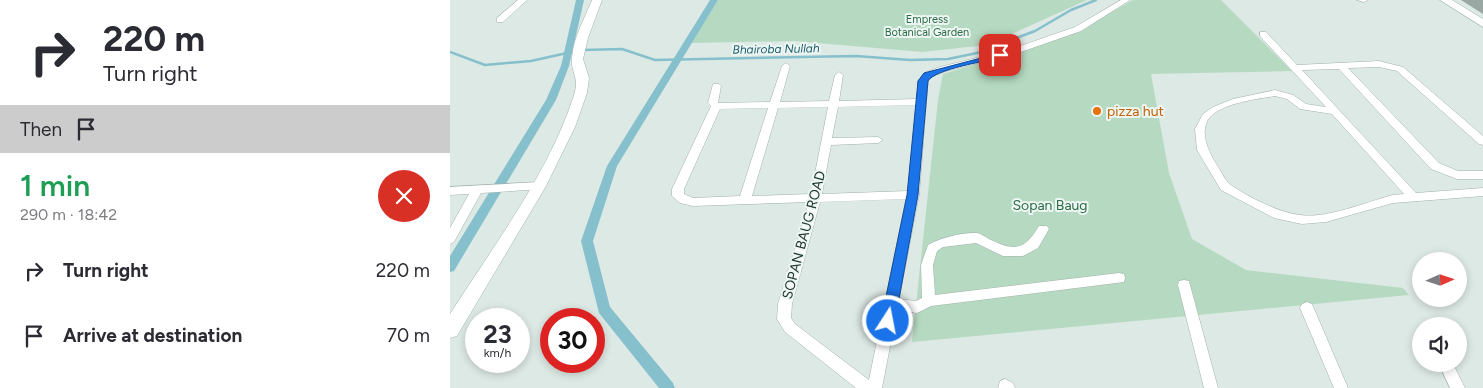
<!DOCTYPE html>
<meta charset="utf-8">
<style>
:root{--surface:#fff;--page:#f7f7f7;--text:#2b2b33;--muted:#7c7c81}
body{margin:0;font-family:Figtree,sans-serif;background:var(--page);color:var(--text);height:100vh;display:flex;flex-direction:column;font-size:19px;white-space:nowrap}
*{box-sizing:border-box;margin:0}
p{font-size:16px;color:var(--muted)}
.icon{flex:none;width:28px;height:28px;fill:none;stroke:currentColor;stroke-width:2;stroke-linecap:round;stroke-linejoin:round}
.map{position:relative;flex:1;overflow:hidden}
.drawer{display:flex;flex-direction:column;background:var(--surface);width:450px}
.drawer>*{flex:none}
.top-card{background:#fff;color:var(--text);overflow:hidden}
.needle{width:32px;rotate:87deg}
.controls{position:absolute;left:962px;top:252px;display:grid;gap:10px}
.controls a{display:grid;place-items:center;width:55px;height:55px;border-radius:50%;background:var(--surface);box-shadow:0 2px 8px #0003;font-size:25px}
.speed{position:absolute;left:15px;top:308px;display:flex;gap:10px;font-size:25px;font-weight:700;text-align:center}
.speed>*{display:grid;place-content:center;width:65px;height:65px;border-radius:50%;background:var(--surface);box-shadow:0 2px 8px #0003;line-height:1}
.speed small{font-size:12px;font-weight:400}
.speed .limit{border:8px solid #d22;background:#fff;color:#111}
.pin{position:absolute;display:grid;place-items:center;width:42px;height:42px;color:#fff;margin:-21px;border-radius:10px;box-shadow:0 2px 8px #0006}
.me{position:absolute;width:55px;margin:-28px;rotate:11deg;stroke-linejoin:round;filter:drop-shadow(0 0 4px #0008)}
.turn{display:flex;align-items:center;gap:18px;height:105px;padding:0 20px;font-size:22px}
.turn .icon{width:65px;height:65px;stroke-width:2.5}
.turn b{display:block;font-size:35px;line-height:42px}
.then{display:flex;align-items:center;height:48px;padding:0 20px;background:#0003;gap:10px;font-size:19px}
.round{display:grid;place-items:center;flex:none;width:52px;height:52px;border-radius:26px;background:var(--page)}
.headline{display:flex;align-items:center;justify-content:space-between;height:85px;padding:0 20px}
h1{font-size:30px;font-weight:600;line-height:38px;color:#1e9e55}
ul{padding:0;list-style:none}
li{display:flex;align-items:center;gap:15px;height:65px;padding:0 20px}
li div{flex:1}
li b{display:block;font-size:19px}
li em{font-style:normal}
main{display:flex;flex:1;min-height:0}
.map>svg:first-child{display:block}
.green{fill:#b6dac1}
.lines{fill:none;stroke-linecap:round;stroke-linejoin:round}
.stream{stroke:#86c0cd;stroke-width:2.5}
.canal{fill:#86c0cd;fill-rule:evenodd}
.street-casing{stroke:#a1b0ab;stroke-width:1}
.secondary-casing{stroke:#9db4ac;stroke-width:1}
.street{fill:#fff;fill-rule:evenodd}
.secondary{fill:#fff;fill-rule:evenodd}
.wall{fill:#9aa8a3}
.route{fill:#1a73e8;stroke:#114b97}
.food-dot{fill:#e8710a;stroke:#edf6f2;stroke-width:2}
.labels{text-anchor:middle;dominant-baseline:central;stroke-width:4;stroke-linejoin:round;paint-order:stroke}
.far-park-label{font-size:11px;fill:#2c6c47;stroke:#edf6f2}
.far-water-label{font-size:12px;font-style:italic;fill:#1d5f70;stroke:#edf6f2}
.food-label{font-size:14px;fill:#c56008;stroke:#edf6f2;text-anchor:start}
.park-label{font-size:14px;fill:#2c6c47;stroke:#edf6f2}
.street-label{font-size:14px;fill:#203732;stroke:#edf6f2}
</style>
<main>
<section class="drawer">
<div class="top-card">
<div class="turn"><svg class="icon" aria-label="right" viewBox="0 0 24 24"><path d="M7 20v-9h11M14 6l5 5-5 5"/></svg><div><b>220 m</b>Turn right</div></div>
<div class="then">Then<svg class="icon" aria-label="arrive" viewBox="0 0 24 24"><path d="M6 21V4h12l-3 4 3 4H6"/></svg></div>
</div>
<div class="headline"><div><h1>1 min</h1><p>290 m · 18:42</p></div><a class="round" style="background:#d93025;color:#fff"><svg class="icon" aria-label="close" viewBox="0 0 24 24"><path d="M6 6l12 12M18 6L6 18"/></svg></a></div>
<ul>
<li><svg class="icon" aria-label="right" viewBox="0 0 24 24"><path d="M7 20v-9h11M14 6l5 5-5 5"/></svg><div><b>Turn right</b></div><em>220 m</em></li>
<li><svg class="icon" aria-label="arrive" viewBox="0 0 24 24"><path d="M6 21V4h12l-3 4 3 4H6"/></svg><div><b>Arrive at destination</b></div><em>70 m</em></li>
</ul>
</section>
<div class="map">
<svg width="1033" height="388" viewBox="0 0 1033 388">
<rect width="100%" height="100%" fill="#dde9e4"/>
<path class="green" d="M 268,0 L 637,0 L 537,45 L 472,52 L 345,41 L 241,43 Z
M 683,0 L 771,0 L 842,71 L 701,74 L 719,173 L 742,239 L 796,270 L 953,288 L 959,295 L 462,342 L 488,100 L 493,74 L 573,50 L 632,28 Z"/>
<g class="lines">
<path class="stream" d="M 132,50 L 172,49 L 205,60 L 406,56 L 460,60 L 498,59 L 527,53 L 585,31 L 621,10 L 646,0
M 0,52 L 35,65 L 81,61 L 126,51"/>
<path class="canal" d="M 126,0 L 134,0 L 119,66 L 106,100 L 4,271 L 0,272 L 0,256 L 96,100 L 111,66 Z
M 260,0 L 268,0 L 167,166 L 143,241 L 160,307 L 223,383 L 225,388 L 209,388 L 149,313 L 131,241 L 157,166 Z"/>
<g class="street-casing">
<path id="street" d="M 68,0 L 77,0 L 53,22 L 47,22 L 47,18 Z
M 671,0 L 680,0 L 631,31 L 568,53 L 496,71 L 480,77 L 478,81 L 469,195 L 449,299 L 466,301 L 472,298 L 471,265 L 478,245 C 489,238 513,232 527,233 C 532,234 537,238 541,240 C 566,252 575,249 589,226 L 597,226 L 599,229 L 588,248 L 573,256 L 553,256 L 526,243 L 493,247 L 487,251 L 483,265 L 485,295 L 669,273 L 674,274 L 675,278 L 674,282 L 481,306 L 467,313 L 447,310 L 432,388 L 406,388 L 335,332 L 327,319 L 328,304 L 359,202 L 243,206 L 230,203 L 222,196 L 222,189 L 261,106 L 258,103 L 263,84 L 269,84 L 271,86 L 268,103 L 320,102 L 332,66 L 336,63 L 340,66 L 330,102 L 379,101 L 385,75 L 389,72 L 393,75 L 389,101 L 467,99 L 468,81 L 474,73 L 490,67 L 562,49 L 625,27 ZM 466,105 L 458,191 L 372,194 L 381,145 L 428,143 L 433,140 L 428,137 L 382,138 L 388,107 ZM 378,107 L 361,194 L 302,196 L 328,108 ZM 318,108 L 290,196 L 243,198 L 234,194 L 234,189 L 270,109 ZM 456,199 L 419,380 L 345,324 L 341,318 L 342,304 L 370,202 Z
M 907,0 L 918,0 L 914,2 Z
M 810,32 L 816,32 L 847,65 L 929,61 L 953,67 L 1033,136 L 1033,145 L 1029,144 L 947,71 L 929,67 L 898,68 L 989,163 L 1008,171 L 1033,171 L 1033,179 L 1007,179 L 981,169 L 889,69 L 852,70 L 966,193 L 1033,188 L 1033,196 L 943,203 L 876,222 L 852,224 L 824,218 L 771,190 L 747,150 L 745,129 L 753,114 L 763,107 L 783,99 L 825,90 L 843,95 L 856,104 L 876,107 L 810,36 ZM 825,96 L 837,99 L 850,109 L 882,114 L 954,194 L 943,195 C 916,202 877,219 850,215 C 830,213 798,197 781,185 C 776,182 773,175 770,170 C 761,156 747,133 760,117 C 773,103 807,99 825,96 Z
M 89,182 L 93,183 L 95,186 L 93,189 L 31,193 L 4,242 L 0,244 L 0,228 L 19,194 L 0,195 L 0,187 Z
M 734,280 L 739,281 L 740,285 L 768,388 L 754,388 L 728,285 L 729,281 Z
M 857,302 L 862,304 L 898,388 L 884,388 L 850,308 L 852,304 Z
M 989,364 L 1003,364 L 1015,388 L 1000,388 Z
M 555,379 L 563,383 L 565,388 L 548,388 L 550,381 Z"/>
</g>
<g class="secondary-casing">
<path id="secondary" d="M 142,0 L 152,0 L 138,38 L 133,59 L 139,78 L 137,93 L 125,127 L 96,186 L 7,336 L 0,338 L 0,314 C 44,245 99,173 124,95 C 130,77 120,71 122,58 C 123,38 135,18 142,0 Z
M 990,0 L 1002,0 L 1033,19 L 1033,27 Z"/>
</g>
<use href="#street" class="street"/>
<use href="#secondary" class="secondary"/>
</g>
<path class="wall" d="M 1011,0 L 1033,0 L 1033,14 Z"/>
<path class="route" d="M 550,53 L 554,55 L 553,57 C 537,61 485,69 478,81 L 468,195 L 445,321 L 443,325 L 438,327 L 433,325 L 431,321 L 457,195 L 468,81 L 474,73 Z"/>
<circle class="food-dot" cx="647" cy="111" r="5"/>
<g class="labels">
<g class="far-park-label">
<text x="477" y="19">Empress<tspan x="477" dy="13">Botanical Garden</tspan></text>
</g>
<g class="far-water-label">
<text transform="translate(326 49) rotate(-1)">Bhairoba Nullah</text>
</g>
<g class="food-label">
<text x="657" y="111">pizza hut</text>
</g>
<g class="park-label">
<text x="600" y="205">Sopan Baug</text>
</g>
<g class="street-label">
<text transform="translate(354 235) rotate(-75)">SOPAN BAUG ROAD</text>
</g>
</g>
</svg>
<div class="controls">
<a><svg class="needle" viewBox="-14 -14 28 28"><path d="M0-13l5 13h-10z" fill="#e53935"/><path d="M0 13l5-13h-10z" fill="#7c7c81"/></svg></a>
<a><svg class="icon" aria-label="sound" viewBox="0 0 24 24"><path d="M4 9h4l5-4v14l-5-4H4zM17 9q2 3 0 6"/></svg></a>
</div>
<div class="speed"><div>23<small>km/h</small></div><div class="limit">30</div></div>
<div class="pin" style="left:550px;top:55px;background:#d93025"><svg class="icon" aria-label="arrive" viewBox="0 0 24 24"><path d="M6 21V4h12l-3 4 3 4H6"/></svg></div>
<svg class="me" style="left:438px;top:321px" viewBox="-20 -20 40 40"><circle r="17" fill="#1a73e8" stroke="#fff" stroke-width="3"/><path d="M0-11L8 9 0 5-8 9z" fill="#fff"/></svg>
</div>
</main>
